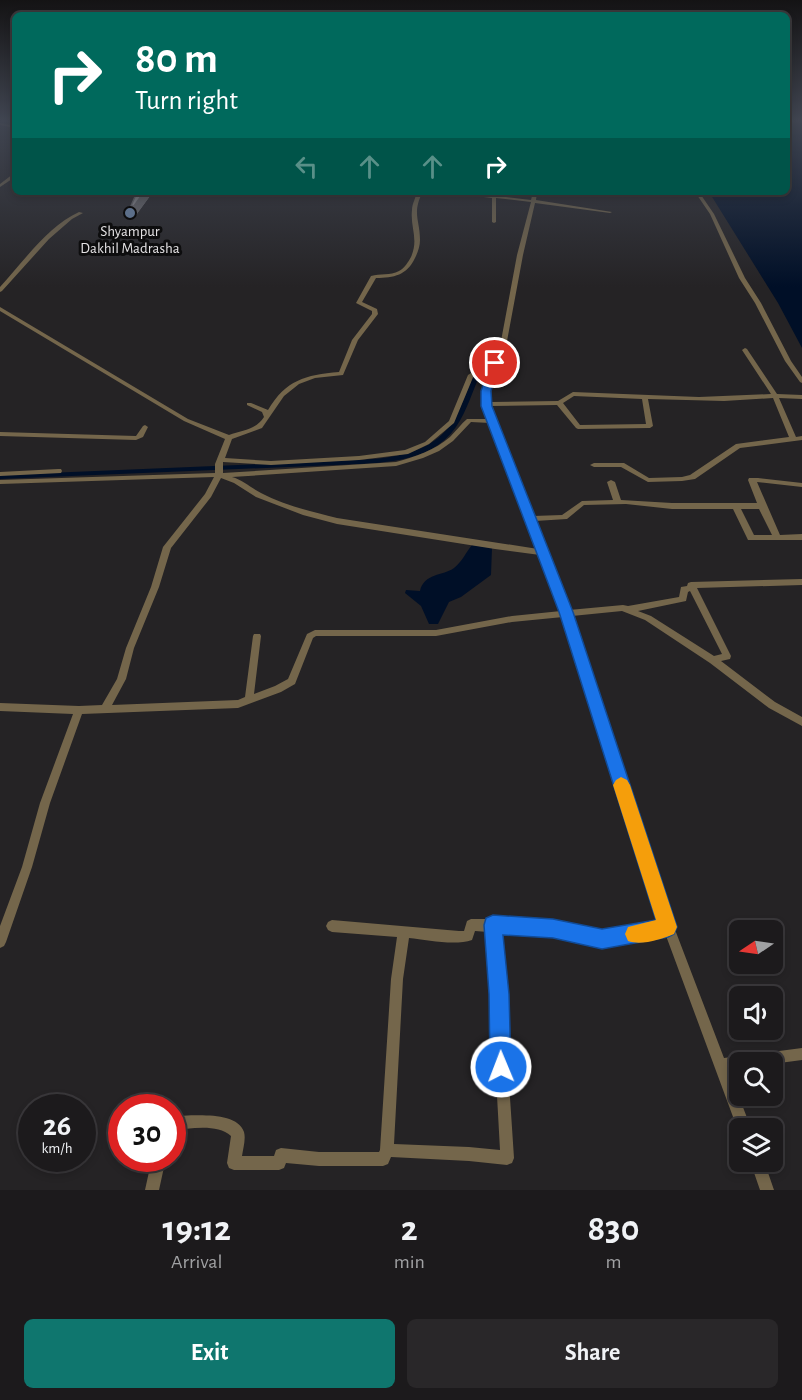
<!DOCTYPE html>
<style>
:root{--surface:#1c1a1c;--page:#292729;--text:#f1f3f6;--muted:#a0a1a3;--line:#3a383b;--accent:#0f766e}
body{margin:0;font-family:"Alegreya Sans",sans-serif;background:var(--page);color:var(--text);height:100vh;display:flex;flex-direction:column;font-size:22px;white-space:nowrap}
*{box-sizing:border-box;margin:0}
p{font-size:20px;color:var(--muted)}
.icon{flex:none;width:33px;height:33px;fill:none;stroke:currentColor;stroke-width:2;stroke-linecap:round;stroke-linejoin:round}
.map{position:relative;height:1190px;overflow:hidden}
.panel{display:flex;flex-direction:column;background:var(--surface);flex:1}
.panel>*{flex:none}
.top-card{position:absolute;left:12px;top:12px;width:778px;height:183px;border-radius:9px;box-shadow:0 3px 9px #0003,0 0 0 2px var(--line);background:#00695c;color:#fff;overflow:hidden}
.needle{width:39px;rotate:257deg}
.tools{position:absolute;left:729px;top:920px;display:grid;gap:12px}
.tools a{display:grid;place-items:center;width:54px;height:54px;border-radius:9px;background:var(--surface);box-shadow:0 3px 9px #0003,0 0 0 2px var(--line);font-size:30px}
.speed{position:absolute;left:18px;top:1094px;display:flex;gap:12px;font-size:30px;font-weight:700;text-align:center}
.speed>*{display:grid;place-content:center;width:78px;height:78px;border-radius:50%;background:var(--surface);box-shadow:0 3px 9px #0003,0 0 0 2px var(--line);line-height:1}
.speed small{font-size:15px;font-weight:400}
.speed .limit{border:9px solid #d22;background:#fff;color:#111}
.pin{position:absolute;display:grid;place-items:center;width:51px;height:51px;color:#fff;margin:-26px;border:3px solid #fff;border-radius:50%;box-shadow:0 2px 6px #0007}
.me{position:absolute;width:66px;margin:-33px;rotate:359deg;stroke-linejoin:round;filter:drop-shadow(0 0 4px #0008)}
.turn{display:flex;align-items:center;gap:21px;height:126px;padding:0 24px;font-size:27px}
.turn .icon{width:78px;height:78px;stroke-width:2.5}
.turn b{display:block;font-size:42px;line-height:51px}
.lanes{display:flex;align-items:center;height:57px;padding:0 24px;background:#0003;justify-content:center;gap:30px;direction:ltr}
.lanes .off{opacity:.35}
.eta{display:flex;justify-content:space-evenly;align-items:center;height:102px;text-align:center}
.eta b{font-size:36px;font-weight:700;line-height:42px}
.action{display:flex;gap:12px;margin-top:auto;padding:12px 24px}
.action a{flex:1;height:69px;border-radius:9px;background:var(--accent);color:#fff;font-size:24px;font-weight:700;line-height:69px;text-align:center}
.action a+a{background:var(--page);color:var(--text)}
.map>svg:first-child{display:block}
.water{fill:#000f27}
.lines{fill:none;stroke-linecap:round;stroke-linejoin:round}
.canal{fill:#000f27;fill-rule:evenodd}
.minor{fill:#74664b;fill-rule:evenodd}
.wall{fill:#848385}
.shaded-wall{fill:#6c6a6c}
.building{fill:#9a989b;stroke:#6c6a6c;stroke-width:1.5}
.route{fill:#1a73e8;stroke:#114b97;stroke-width:1.5}
.slow{fill:#f59e0b}
.service-dot{fill:#5c6f8a;stroke:#0d0d0e;stroke-width:2}
.labels{text-anchor:middle;dominant-baseline:central;stroke-width:6;stroke-linejoin:round;paint-order:stroke}
.far-poi-label{font-size:15px;fill:#e4e2e4;stroke:#0d0d0e}
</style>
<div class="map">
<svg width="802" height="1190" viewBox="0 0 802 1190">
<rect width="100%" height="100%" fill="#252325"/>
<path class="water" d="M 788,120 L 802,120 L 802,348 L 778,303 L 709,192 L 788,192 Z
M 472,545 L 492,548 L 491,575 L 461,597 L 449,602 L 438,624 L 429,624 L 421,606 L 405,593 L 406,590 L 420,591 C 424,573 443,576 454,568 C 462,562 466,552 472,545 Z"/>
<g class="lines">
<path class="canal" d="M 478,370 L 481,372 C 473,390 467,411 456,427 C 430,465 377,463 336,465 L 0,479 L 0,475 L 336,461 C 377,459 431,460 454,419 C 463,404 468,388 475,372 Z"/>
<path class="minor" d="M 0,123 L 15,126 L 15,128 L 0,125 Z
M 13,174 L 15,174 L 15,177 L 0,187 L 0,184 Z
M 417,192 L 463,192 L 531,200 L 533,192 L 537,192 L 536,200 L 612,212 L 610,213 L 535,203 L 523,255 L 507,341 L 493,381 L 490,402 L 558,401 L 573,392 L 699,397 L 771,394 L 742,350 L 745,348 L 747,349 L 777,394 L 802,395 L 802,399 L 779,398 L 796,437 L 802,436 L 802,440 L 740,448 L 695,479 L 682,481 L 648,482 L 621,467 L 594,467 L 590,465 L 594,463 L 624,463 L 649,478 L 682,477 L 690,475 L 736,444 L 789,437 L 773,398 L 724,401 L 648,399 L 653,426 L 650,428 L 578,429 L 576,428 L 557,405 L 490,406 L 533,516 L 562,515 L 582,501 L 613,500 L 607,482 L 611,480 L 615,482 L 621,500 L 672,503 L 757,503 L 748,480 L 749,478 L 758,478 L 802,483 L 802,487 L 757,482 L 780,535 L 802,534 L 802,540 L 748,540 L 733,509 L 672,509 L 626,504 L 584,505 L 567,519 L 535,521 L 569,610 L 623,605 L 628,606 L 679,597 L 681,587 L 687,586 L 688,583 L 691,582 L 802,579 L 802,585 L 697,588 L 731,656 L 730,659 L 721,661 L 775,702 L 802,717 L 802,726 L 769,708 L 710,663 L 645,620 L 622,611 L 572,616 L 674,927 L 724,1058 L 802,1048 L 802,1060 L 772,1064 L 772,1062 L 740,1062 L 740,1069 L 729,1071 L 751,1128 L 740,1128 L 739,1133 L 665,933 L 602,945 L 553,935 L 499,932 L 514,1158 L 512,1163 L 507,1165 L 469,1161 L 391,1157 L 388,1164 L 383,1166 L 319,1166 L 286,1163 L 284,1168 L 279,1170 L 234,1170 L 229,1168 L 227,1163 L 231,1136 C 217,1123 190,1129 172,1130 L 172,1116 C 190,1116 237,1110 244,1132 C 246,1139 243,1149 242,1156 L 274,1156 L 276,1150 L 281,1148 L 319,1152 L 379,1152 L 380,1150 L 391,979 L 397,937 L 332,932 L 328,930 L 326,926 L 328,922 L 332,920 L 459,931 L 464,931 L 467,921 L 471,919 L 493,919 L 553,923 L 602,933 L 661,923 L 563,617 L 512,622 L 436,636 L 316,636 L 313,638 L 295,684 L 281,692 L 238,708 L 82,714 L 50,803 L 32,867 L 6,942 L 4,946 L 0,948 L 0,926 L 22,867 L 40,803 L 73,714 L 0,711 L 0,703 L 79,706 L 102,705 L 117,679 L 126,648 L 151,587 L 163,547 L 205,494 L 214,477 L 0,484 L 0,480 L 215,473 L 215,464 L 225,439 L 184,421 L 0,311 L 0,307 L 188,419 L 229,435 C 242,430 256,430 264,417 L 262,412 L 247,405 L 247,403 L 251,403 L 268,410 C 286,380 305,375 339,372 L 352,340 L 372,314 L 372,311 L 356,303 L 371,276 C 380,273 390,276 399,271 C 405,268 408,262 411,257 C 419,239 410,227 412,210 C 412,204 416,197 417,192 ZM 422,193 L 450,193 L 492,198 L 492,222 L 494,223 L 496,222 L 496,198 L 531,202 L 517,255 L 501,341 L 485,389 L 484,406 L 489,419 L 467,419 C 461,424 456,431 450,437 C 435,450 415,457 396,462 L 223,473 L 223,462 L 271,465 L 359,460 L 408,454 L 429,444 L 454,423 L 474,375 L 473,374 L 471,373 L 468,375 L 449,421 L 425,442 L 405,450 L 359,456 L 271,461 L 225,458 L 232,439 L 262,428 L 284,396 L 299,384 L 315,378 L 343,375 L 358,340 L 378,314 L 377,309 L 362,302 L 376,278 C 394,278 407,275 415,258 C 418,252 420,246 420,240 C 420,220 412,214 422,193 ZM 574,396 L 642,399 L 646,424 L 580,425 L 563,403 ZM 471,422 L 490,423 L 526,518 L 525,519 L 527,521 L 538,549 L 337,518 C 313,512 283,505 261,493 C 251,488 243,480 232,477 L 396,466 L 423,458 L 439,451 L 453,441 ZM 221,478 L 234,483 L 256,497 L 303,515 L 337,524 L 495,549 L 540,555 L 561,611 L 512,616 L 436,630 L 315,630 L 307,634 L 288,679 L 275,686 L 254,694 L 261,636 L 260,634 L 254,634 L 253,636 L 245,697 L 238,700 L 112,705 L 126,679 L 134,648 L 159,587 L 171,548 L 211,497 ZM 741,509 L 759,509 L 772,535 L 754,535 ZM 690,591 L 722,654 L 714,656 L 651,616 L 638,611 L 686,601 L 688,592 ZM 475,931 L 488,932 L 500,1150 L 469,1147 L 394,1144 L 403,979 L 409,938 C 427,940 455,946 472,940 Z
M 695,192 L 699,192 L 714,214 L 745,278 L 761,303 L 791,361 L 802,377 L 802,383 L 800,382 L 785,361 L 755,303 L 739,278 L 710,214 Z
M 79,212 L 83,213 L 72,219 L 49,239 L 2,291 L 0,292 L 0,287 C 23,262 48,226 79,212 Z
M 145,425 L 148,427 L 143,437 L 136,440 L 0,436 L 0,432 L 136,436 L 143,426 Z
M 58,469 L 61,469 L 62,471 L 61,473 L 0,476 L 0,472 Z
M 152,1158 L 166,1158 L 159,1190 L 145,1190 Z
M 750,1161 L 764,1161 L 774,1190 L 760,1190 Z"/>
</g>
<path class="wall" d="M 137,192 L 149,192 L 150,196 L 136,215 L 133,215 L 131,206 Z"/>
<path class="shaded-wall" d="M 144,192 L 149,192 L 150,196 L 136,215 L 134,206 Z"/>
<path class="building" d="M 137,192 L 144,192 L 134,206 L 131,206 Z"/>
<linearGradient id="sky" x2="0" y2="1"><stop stop-color="#141314"/><stop offset="0.42" stop-color="#404551"/><stop offset="1" stop-color="#404551" stop-opacity="0"/></linearGradient>
<rect width="802" height="287" fill="url(#sky)"/>
<path class="route" d="M 495,360 L 500,363 L 491,391 L 492,406 L 573,612 L 677,927 L 674,934 L 668,937 L 602,949 L 553,938 L 503,935 L 509,994 L 511,1067 L 508,1075 L 501,1078 L 493,1075 L 490,1067 L 489,994 L 484,925 L 486,918 L 493,915 L 553,919 L 602,929 L 656,920 L 559,612 L 481,406 L 481,391 L 490,363 Z"/>
<path class="slow" d="M 621,777 L 627,780 L 630,785 L 677,927 L 674,934 C 662,939 641,946 628,941 L 625,934 L 628,927 L 656,920 L 613,785 L 616,780 Z"/>
<circle class="service-dot" cx="130" cy="213" r="6"/>
<g class="labels">
<g class="far-poi-label">
<text x="130" y="231">Shyampur<tspan x="130" dy="17">Dakhil Madrasha</tspan></text>
</g>
</g>
</svg>
<div class="tools">
<a><svg class="needle" viewBox="-14 -14 28 28"><path d="M0-13l5 13h-10z" fill="#e53935"/><path d="M0 13l5-13h-10z" fill="#a0a1a3"/></svg></a>
<a><svg class="icon" aria-label="sound" viewBox="0 0 24 24"><path d="M4 9h4l5-4v14l-5-4H4zM17 9q2 3 0 6"/></svg></a>
<a><svg class="icon" aria-label="search" viewBox="0 0 24 24"><circle cx="10" cy="10" r="6"/><path d="M15 15l6 6"/></svg></a>
<a><svg class="icon" aria-label="layers" viewBox="0 0 24 24"><path d="M12 4l9 5-9 5-9-5zM3 14l9 5 9-5"/></svg></a>
</div>
<div class="speed"><div>26<small>km/h</small></div><div class="limit">30</div></div>
<div class="pin" style="left:495px;top:363px;background:#d93025"><svg class="icon" aria-label="arrive" viewBox="0 0 24 24"><path d="M6 21V4h12l-3 4 3 4H6"/></svg></div>
<svg class="me" style="left:501px;top:1067px" viewBox="-20 -20 40 40"><circle r="17" fill="#1a73e8" stroke="#fff" stroke-width="3"/><path d="M0-11L8 9 0 5-8 9z" fill="#fff"/></svg>
<div class="top-card">
<div class="turn"><svg class="icon" aria-label="right" viewBox="0 0 24 24"><path d="M7 20v-9h11M14 6l5 5-5 5"/></svg><div><b>80 m</b>Turn right</div></div>
<div class="lanes"><svg class="icon off" aria-label="left" viewBox="0 0 24 24"><path d="M17 20v-9H6M10 6l-5 5 5 5"/></svg><svg class="icon off" aria-label="ahead" viewBox="0 0 24 24"><path d="M12 20V5M6 11l6-6 6 6"/></svg><svg class="icon off" aria-label="ahead" viewBox="0 0 24 24"><path d="M12 20V5M6 11l6-6 6 6"/></svg><svg class="icon" aria-label="right" viewBox="0 0 24 24"><path d="M7 20v-9h11M14 6l5 5-5 5"/></svg></div>
</div>
</div>
<section class="panel">
<div class="eta">
<div><b>19:12</b><p>Arrival</p></div>
<div><b>2</b><p>min</p></div>
<div><b>830</b><p>m</p></div>
</div>
<div class="action"><a>Exit</a><a>Share</a></div>
</section>
